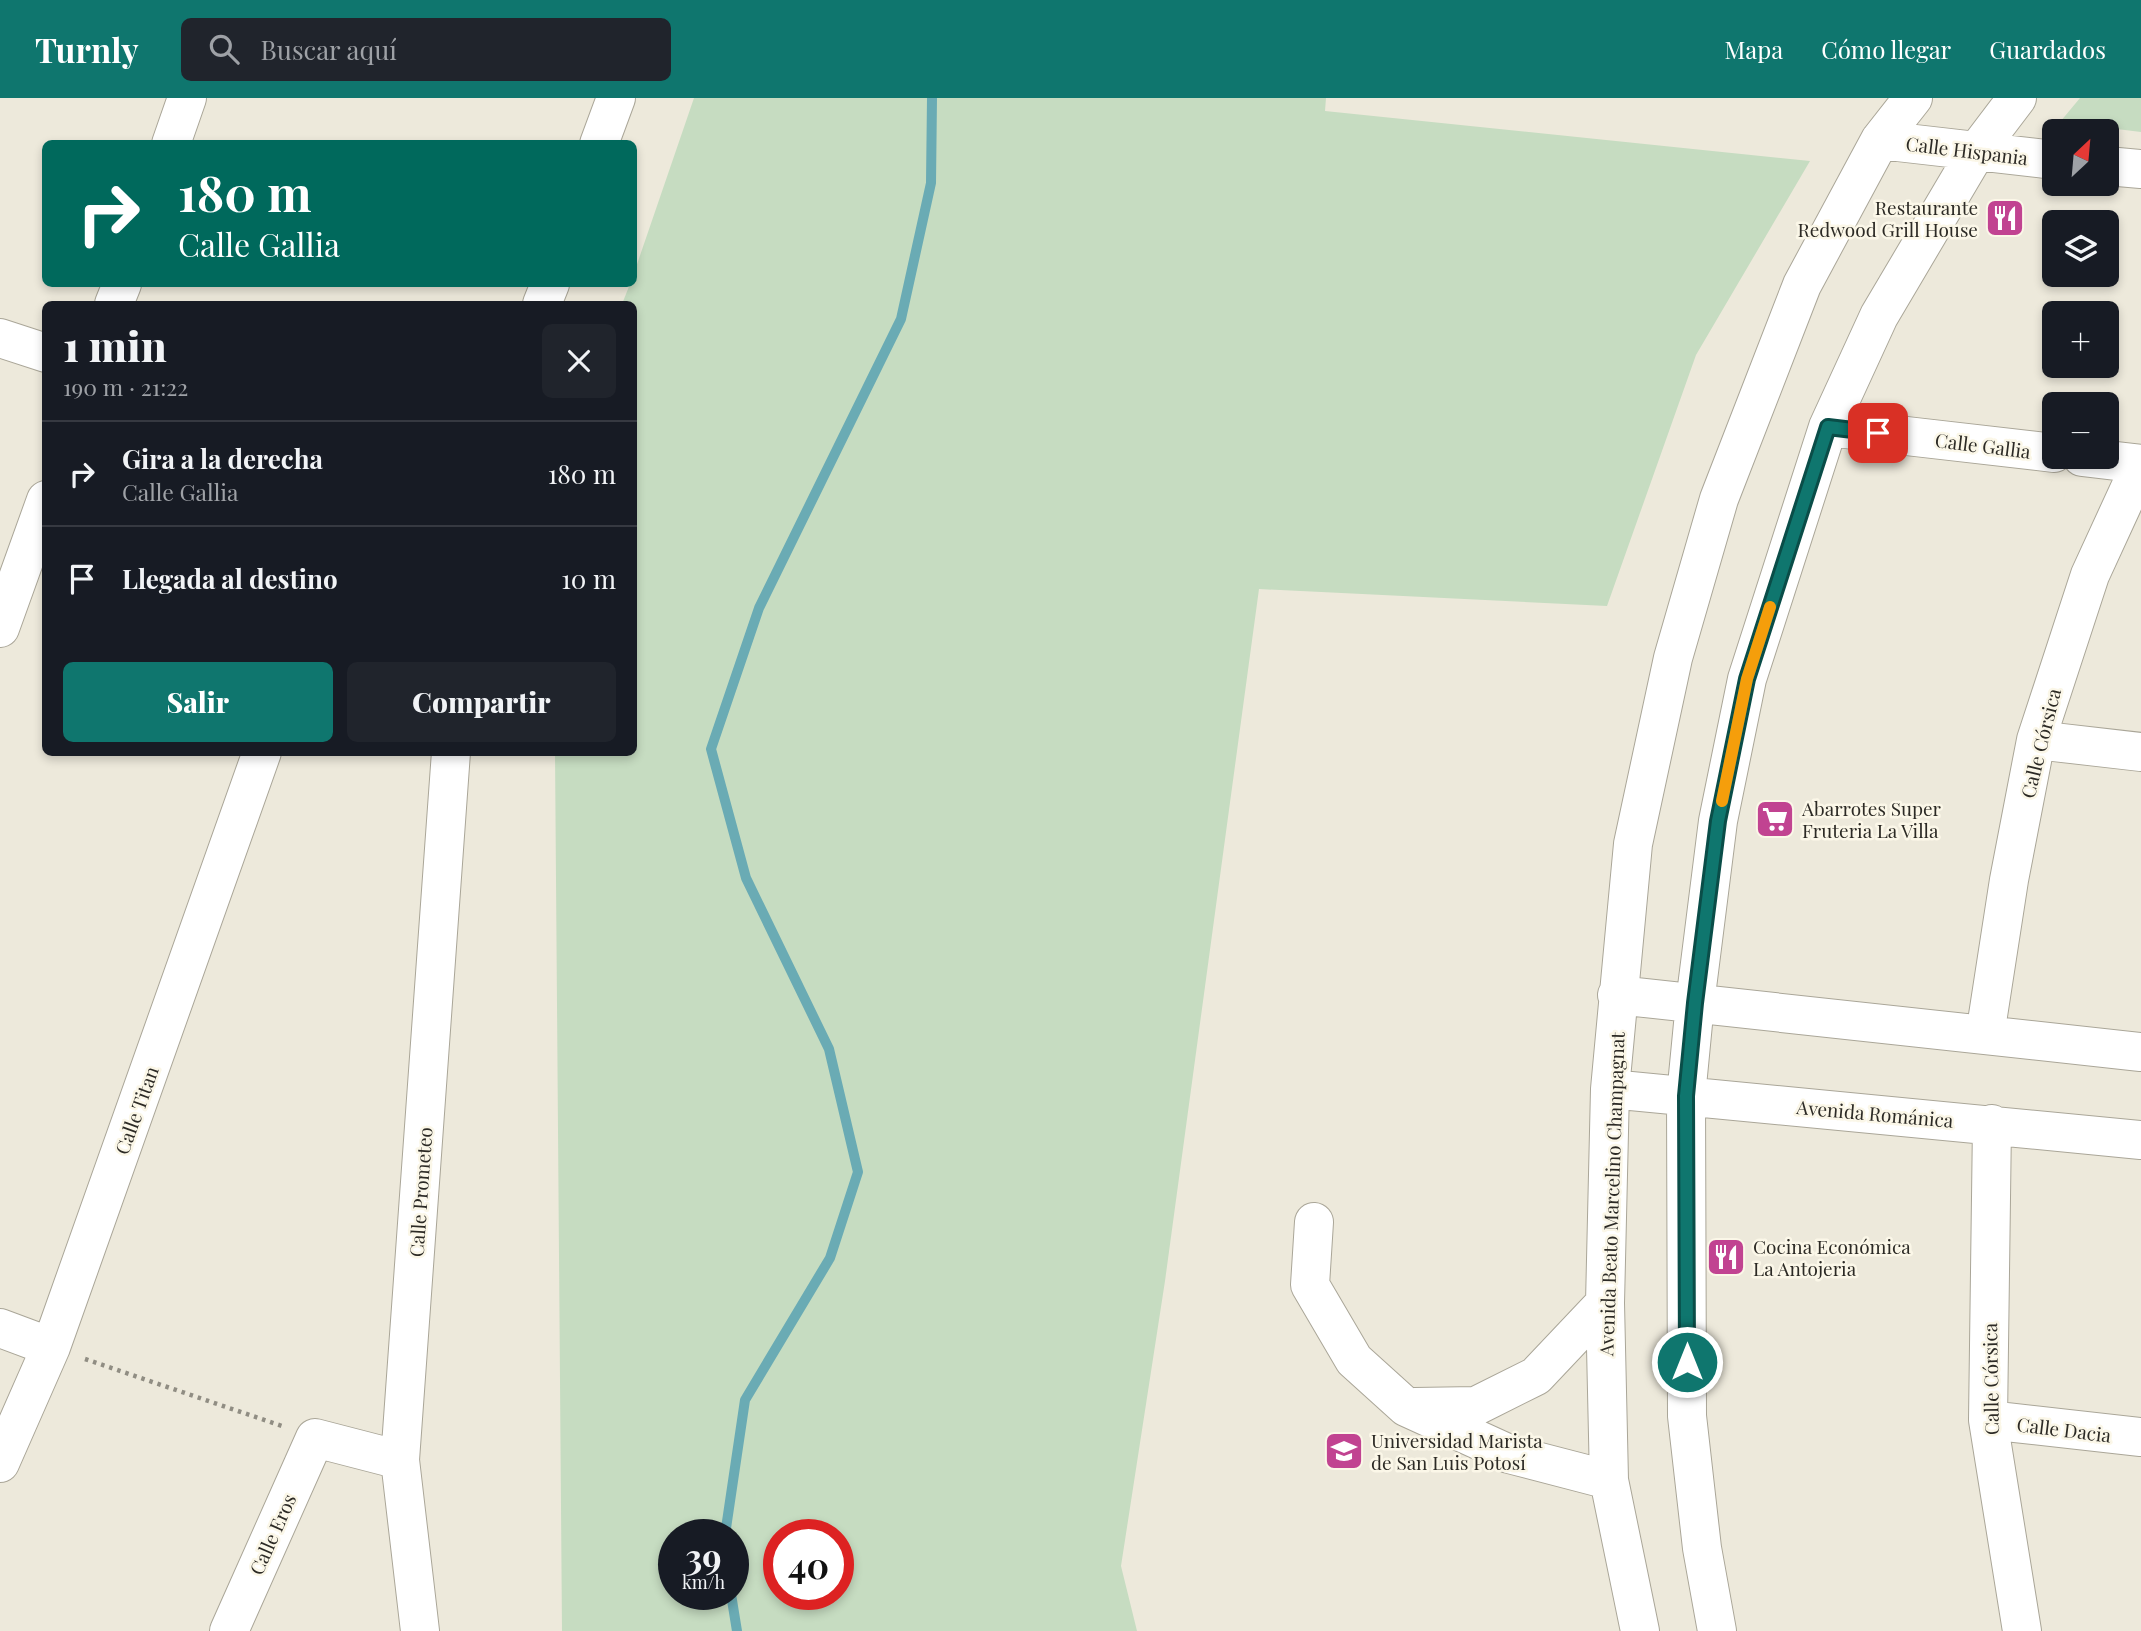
<!DOCTYPE html>
<html lang="es">
<meta charset="utf-8">
<style>
:root{--surface:#171b24;--page:#20242c;--text:#f1f3f6;--muted:#9ea1a6;--line:#363941;--accent:#0f766e}
body{margin:0;font-family:"Playfair Display",serif;background:var(--page);color:var(--text);height:100vh;display:flex;flex-direction:column;font-size:26px;white-space:nowrap}
*{box-sizing:border-box;margin:0}
p{font-size:23px;color:var(--muted)}
.icon{flex:none;width:38px;height:38px;fill:none;stroke:currentColor;stroke-width:2;stroke-linecap:round;stroke-linejoin:round}
.map{position:relative;flex:1;overflow:hidden}
.drawer{position:absolute;left:42px;top:203px;width:595px;height:455px;display:flex;flex-direction:column;background:var(--surface);border-radius:10px;box-shadow:0 4px 10px #0003}
.drawer>*{flex:none}
.top-card{position:absolute;left:42px;top:42px;width:595px;height:147px;border-radius:10px;box-shadow:0 4px 10px #0003;background:#00695c;color:#fff;overflow:hidden}
.needle{width:46px;rotate:26deg}
.buttons{position:absolute;left:2042px;top:21px;display:grid;gap:14px}
.buttons a{display:grid;place-items:center;width:77px;height:77px;border-radius:10px;background:var(--surface);box-shadow:0 4px 10px #0003;font-size:35px}
.speed{position:absolute;left:658px;top:1421px;display:flex;gap:14px;font-size:35px;font-weight:700;text-align:center}
.speed>*{display:grid;place-content:center;width:91px;height:91px;border-radius:50%;background:var(--surface);box-shadow:0 4px 10px #0003;line-height:1}
.speed small{font-size:18px;font-weight:400}
.speed .limit{border:10px solid #d22;background:#fff;color:#111}
.pin{position:absolute;display:grid;place-items:center;width:60px;height:60px;color:#fff;margin:-30px;border-radius:14px;box-shadow:0 4px 10px #0006}
.me{position:absolute;width:77px;margin:-38px;rotate:0deg;stroke-linejoin:round;filter:drop-shadow(0 0 5px #0008)}
.turn{display:flex;align-items:center;gap:24px;height:147px;padding:0 21px;font-size:32px}
.turn .icon{width:91px;height:91px;stroke-width:2.5}
.turn b{display:block;font-size:49px;line-height:60px}
.round{display:grid;place-items:center;flex:none;width:74px;height:74px;border-radius:10px;background:var(--page)}
.summary{display:flex;align-items:center;justify-content:space-between;height:119px;padding:0 21px}
h1{font-size:42px;font-weight:800;line-height:52px}
.button{display:flex;gap:14px;margin-top:auto;padding:14px 21px}
.button a{flex:1;height:80px;border-radius:10px;background:var(--accent);color:#fff;font-size:28px;font-weight:800;line-height:80px;text-align:center}
.button a+a{background:var(--page);color:var(--text)}
ul{padding:0;list-style:none}
li{display:flex;align-items:center;gap:21px;height:105px;padding:0 21px;border-top:2px solid var(--line)}
li div{flex:1}
li b{display:block;font-size:26px}
li em{font-style:normal}
header{display:flex;align-items:center;gap:42px;box-sizing:border-box;height:98px;padding:0 35px;background:var(--accent);color:#fff}
header strong{font-size:33px}
nav{display:flex;gap:38px;margin-inline-start:auto;font-size:24px}
.search{width:490px;height:63px;background:var(--page);display:flex;align-items:center;gap:18px;box-sizing:border-box;padding:0 24px;border-radius:10px;color:var(--muted);font-size:26px}
.map>svg:first-child{display:block}
.green{fill:#c6dcc1;fill-rule:evenodd}
.lines{fill:none;stroke-linecap:round;stroke-linejoin:round}
.stream{stroke:#6aabb4;stroke-width:10}
.minor-casing{stroke:#aaa698;stroke-width:40}
.path{stroke:#908d83;stroke-width:4.5;stroke-dasharray:3.5 5;stroke-linecap:butt}
.minor{stroke:#fff;stroke-width:38}
.route-casing{stroke:#0a4d48;stroke-width:18}
.route{stroke:#0f766e;stroke-width:12}
.slow{stroke:#f59e0b;stroke-width:12}
.labels{text-anchor:middle;dominant-baseline:central;stroke-width:5;stroke-linejoin:round;paint-order:stroke}
.street-label{font-size:19px;fill:#2c2a25;stroke:#fbf7e8}
.poi-label{font-size:19px;fill:#2c2a25;stroke:#fbf7e8;text-anchor:start}
</style>
<header>
<strong>Turnly</strong>
<div class="search"><svg class="icon" aria-label="search" viewBox="0 0 24 24"><circle cx="10" cy="10" r="6"/><path d="M15 15l6 6"/></svg>Buscar aquí</div>
<nav><a>Mapa</a><a>Cómo llegar</a><a>Guardados</a></nav>
</header>
<div class="map">
<svg width="2141" height="1533" viewBox="0 0 2141 1533">
<rect width="100%" height="100%" fill="#ede9db"/>
<path class="green" d="M 694,0 L 1326,0 L 1325,13 L 1810,63 L 1696,257 L 1607,508 L 1259,491 L 1165,1183 L 1121,1468 L 1137,1533 L 562,1533 L 555,655 L 634,654 L 634,206 L 622,206 L 630,186 L 634,186 L 634,175 ZM 674,1437 L 733,1437 L 733,1496 L 674,1496 ZM 779,1437 L 838,1437 L 838,1496 L 779,1496 Z
M 2080,0 L 2141,0 L 2141,34 L 2060,24 Z"/>
<g class="lines">
<path class="stream" d="M 725,1437 L 745,1302 L 830,1160 L 858,1074 L 829,951 L 746,780 L 711,651 L 759,510 L 901,221 L 931,85 L 932,0
M 731,1496 L 737,1533"/>
<g class="minor-casing">
<path id="minor" d="M 1880,42 L 2054,62
M 171,46 L 187,0
M 599,46 L 616,0
M 2107,68 L 2141,71
M 114,206 L 122,186
M 542,206 L 550,186
M 0,240 L 46,255
M 1828,329 L 2054,355
M 2082,359 L 2141,366
M 0,530 L 46,402
M 2036,642 L 2141,654
M 1617,897 L 2141,954
M 1985,937 L 2009,782 L 2036,642 L 2090,477 L 2141,366
M 1610,991 L 2141,1042
M 1992,1026 L 1988,1322 L 2022,1533
M 1314,1124 L 1310,1187 L 1354,1262 L 1406,1309 L 1509,1356 L 1609,1382
M 0,1230 L 51,1249
M 1415,1309 L 1476,1308 L 1536,1278 L 1605,1205
M 1988,1322 L 2141,1339
M 0,1365 L 51,1249 L 262,654
M 229,1533 L 315,1340 L 400,1362
M 420,1533 L 400,1362 L 451,654
M 1640,1533 L 1609,1382 L 1605,1205 L 1610,991 L 1633,746 L 1673,560 L 1719,401 L 1802,187 L 1880,42 L 1913,0
M 1717,1533 L 1702,1450 L 1687,1318 L 1686,998 L 1695,905 L 1718,723 L 1747,581 L 1828,329 L 1879,218 L 1976,54 L 2017,0"/>
</g>
<path class="path" d="M 85,1261 L 282,1328"/>
<use href="#minor" class="minor"/>
</g>
<g class="lines">
<g class="route-casing">
<path id="route" d="M 1687,1264 L 1686,998 L 1695,905 L 1718,723 L 1747,581 L 1828,329 L 1878,335"/>
</g>
<use href="#route" class="route"/>
<path class="slow" d="M 1722,703 L 1747,581 L 1770,509"/>
</g>
<defs>
<g id="restaurant-square" transform="scale(2.0125)"><rect x="-9" y="-9" width="18" height="18" rx="4" fill="#c14391" stroke="#fbf7e8"/><path d="M-5-6h1v4h1v-4h1v4h1v-4h1v5L-1.5 .5V6h-2V.5L-5-1ZM5-6V6H3V1.5H1.5Q1.5-4 5-6Z" fill="#fff"/></g>
<g id="supermarket-square" transform="scale(2.0125)"><rect x="-9" y="-9" width="18" height="18" rx="4" fill="#c14391" stroke="#fbf7e8"/><path d="M-6-5.5h2.5l.6 2H6L4.5 2H-2.5L-4.4-4H-6ZM-1.5 3.2a1.3 1.3 0 1 0 .1 0ZM3 3.2a1.3 1.3 0 1 0 .1 0Z" fill="#fff"/></g>
<g id="university-square" transform="scale(2.0125)"><rect x="-9" y="-9" width="18" height="18" rx="4" fill="#c14391" stroke="#fbf7e8"/><path d="M0-5L7-2L0 1L-7-2ZM-4 1L0 2.5L4 1V4Q0 6-4 4Z" fill="#fff"/></g>
</defs>
<g fill-rule="evenodd">
<use href="#restaurant-square" x="2005" y="120"/>
<use href="#supermarket-square" x="1775" y="721"/>
<use href="#restaurant-square" x="1726" y="1159"/>
<use href="#university-square" x="1344" y="1353"/>
</g>
<g class="labels">
<g class="street-label">
<text transform="translate(1967 52) rotate(7)">Calle Hispania</text>
<text transform="translate(1983 347) rotate(7)">Calle Gallia</text>
<text transform="translate(2040 645) rotate(-76)">Calle Córsica</text>
<text transform="translate(136 1012) rotate(-70)">Calle Titan</text>
<text transform="translate(1875 1015) rotate(5)">Avenida Románica</text>
<text transform="translate(420 1094) rotate(-86)">Calle Prometeo</text>
<text transform="translate(1611 1096) rotate(-88)">Avenida Beato Marcelino Champagnat</text>
<text transform="translate(1990 1281) rotate(-91)">Calle Córsica</text>
<text transform="translate(2064 1331) rotate(7)">Calle Dacia</text>
<text transform="translate(272 1436) rotate(-66)">Calle Eros</text>
</g>
<g class="poi-label">
<text x="1978" y="109" text-anchor="end">Restaurante<tspan x="1978" dy="22">Redwood Grill House</tspan></text>
<text x="1802" y="710">Abarrotes Super<tspan x="1802" dy="22">Fruteria La Villa</tspan></text>
<text x="1753" y="1148">Cocina Económica<tspan x="1753" dy="22">La Antojeria</tspan></text>
<text x="1371" y="1342">Universidad Marista<tspan x="1371" dy="22">de San Luis Potosí</tspan></text>
</g>
</g>
</svg>
<div class="buttons">
<a><svg class="needle" viewBox="-14 -14 28 28"><path d="M0-13l5 13h-10z" fill="#e53935"/><path d="M0 13l5-13h-10z" fill="#9ea1a6"/></svg></a>
<a><svg class="icon" aria-label="layers" viewBox="0 0 24 24"><path d="M12 4l9 5-9 5-9-5zM3 14l9 5 9-5"/></svg></a>
<a>+</a>
<a>−</a>
</div>
<div class="speed"><div>39<small>km/h</small></div><div class="limit">40</div></div>
<div class="pin" style="left:1878px;top:335px;background:#d93025"><svg class="icon" aria-label="arrive" viewBox="0 0 24 24"><path d="M6 21V4h12l-3 4 3 4H6"/></svg></div>
<svg class="me" style="left:1687px;top:1264px" viewBox="-20 -20 40 40"><circle r="17" fill="#0f766e" stroke="#fff" stroke-width="3"/><path d="M0-11L8 9 0 5-8 9z" fill="#fff"/></svg>
<div class="top-card">
<div class="turn"><svg class="icon" aria-label="right" viewBox="0 0 24 24"><path d="M7 20v-9h11M14 6l5 5-5 5"/></svg><div><b>180 m</b>Calle Gallia</div></div>
</div>
<section class="drawer">
<div class="summary"><div><h1>1 min</h1><p>190 m · 21:22</p></div><a class="round"><svg class="icon" aria-label="close" viewBox="0 0 24 24"><path d="M6 6l12 12M18 6L6 18"/></svg></a></div>
<ul>
<li><svg class="icon" aria-label="right" viewBox="0 0 24 24"><path d="M7 20v-9h11M14 6l5 5-5 5"/></svg><div><b>Gira a la derecha</b><p>Calle Gallia</p></div><em>180 m</em></li>
<li><svg class="icon" aria-label="arrive" viewBox="0 0 24 24"><path d="M6 21V4h12l-3 4 3 4H6"/></svg><div><b>Llegada al destino</b></div><em>10 m</em></li>
</ul>
<div class="button"><a>Salir</a><a>Compartir</a></div>
</section>
</div>
